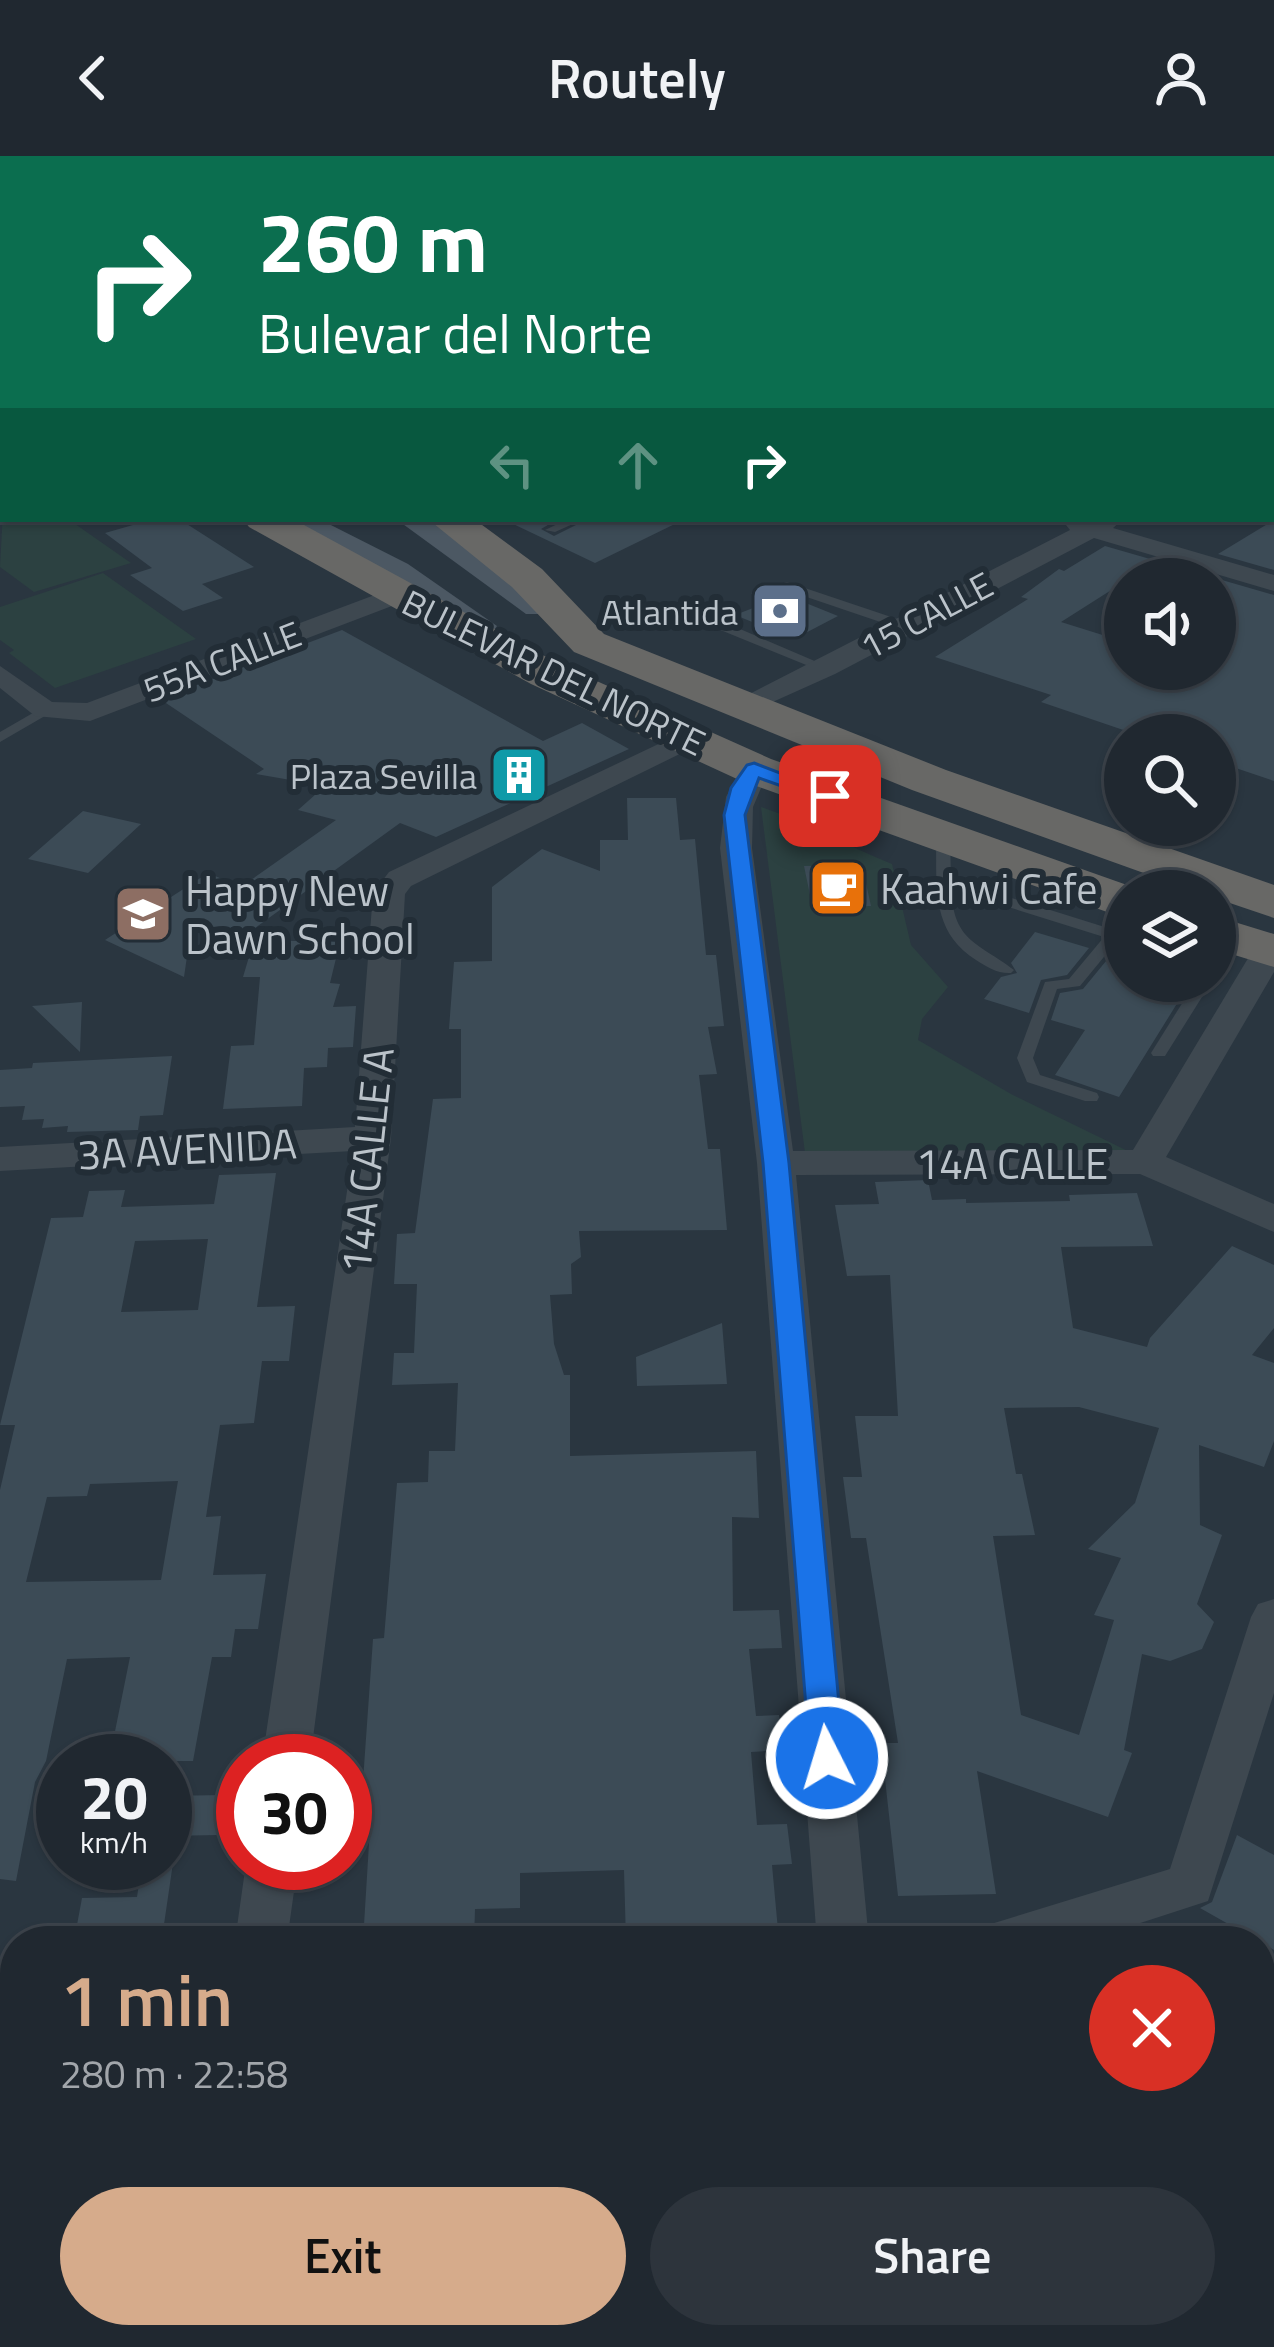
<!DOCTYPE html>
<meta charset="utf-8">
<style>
:root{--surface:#202830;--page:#2d343c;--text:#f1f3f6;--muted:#a2a6ab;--line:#3d444c;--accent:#d6ab8b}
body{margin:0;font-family:"Titillium Web",sans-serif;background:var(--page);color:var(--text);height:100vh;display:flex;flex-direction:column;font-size:45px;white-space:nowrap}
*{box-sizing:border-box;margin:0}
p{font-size:39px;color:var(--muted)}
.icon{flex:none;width:66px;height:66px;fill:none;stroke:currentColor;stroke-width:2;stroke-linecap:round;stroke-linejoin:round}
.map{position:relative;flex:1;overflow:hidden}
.drawer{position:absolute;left:0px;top:1770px;width:1275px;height:423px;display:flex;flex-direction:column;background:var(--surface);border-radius:48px 48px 0 0;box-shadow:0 3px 9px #0004,0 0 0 3px var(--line)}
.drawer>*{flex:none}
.hud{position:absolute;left:0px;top:0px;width:1275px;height:366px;box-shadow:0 3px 9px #0004,0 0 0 3px var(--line);background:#0b6e4f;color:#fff;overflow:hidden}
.controls{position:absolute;left:1104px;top:402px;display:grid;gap:24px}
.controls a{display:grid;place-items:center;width:132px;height:132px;border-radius:50%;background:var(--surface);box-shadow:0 3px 9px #0004,0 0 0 3px var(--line);font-size:60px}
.speed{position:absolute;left:36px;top:1578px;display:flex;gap:24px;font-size:60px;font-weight:700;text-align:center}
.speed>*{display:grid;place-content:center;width:156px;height:156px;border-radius:50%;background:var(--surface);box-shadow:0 3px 9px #0004,0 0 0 3px var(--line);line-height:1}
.speed small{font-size:30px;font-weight:400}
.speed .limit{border:18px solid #d22;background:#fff;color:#111}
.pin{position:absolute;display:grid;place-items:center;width:102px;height:102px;color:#fff;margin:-51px;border-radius:24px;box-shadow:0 6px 18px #0006}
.me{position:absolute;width:132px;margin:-66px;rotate:355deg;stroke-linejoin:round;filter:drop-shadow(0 0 9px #0008)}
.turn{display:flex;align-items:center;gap:42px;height:252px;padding:0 60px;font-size:54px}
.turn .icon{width:156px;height:156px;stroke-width:2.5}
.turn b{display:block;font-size:84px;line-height:102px}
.lanes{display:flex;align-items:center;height:114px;padding:0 60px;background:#0003;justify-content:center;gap:60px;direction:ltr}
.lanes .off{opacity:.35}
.round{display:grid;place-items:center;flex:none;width:126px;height:126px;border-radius:63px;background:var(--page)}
.headline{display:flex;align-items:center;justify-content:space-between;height:204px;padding:0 60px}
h1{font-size:72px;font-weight:600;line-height:90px;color:var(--accent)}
.cta{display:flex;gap:24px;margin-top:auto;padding:24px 60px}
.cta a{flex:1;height:138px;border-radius:72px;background:var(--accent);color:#111;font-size:48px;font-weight:600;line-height:138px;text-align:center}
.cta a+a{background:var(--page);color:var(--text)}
header{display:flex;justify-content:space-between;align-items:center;height:156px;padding:0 60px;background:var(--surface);font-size:54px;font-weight:600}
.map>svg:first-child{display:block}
.green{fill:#2c4141}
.building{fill:#3c4b56;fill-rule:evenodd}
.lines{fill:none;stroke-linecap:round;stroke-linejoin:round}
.service{fill:#3e4850;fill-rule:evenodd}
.minor{fill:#3e4850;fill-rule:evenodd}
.tertiary{fill:#3e4850;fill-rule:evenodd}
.secondary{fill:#4c5863;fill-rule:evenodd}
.trunk{fill:#686866;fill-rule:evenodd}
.route{fill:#1a73e8;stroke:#114b97;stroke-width:3}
.labels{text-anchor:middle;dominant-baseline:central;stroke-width:12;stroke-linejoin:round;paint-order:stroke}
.far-poi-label{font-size:36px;fill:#bbc3ca;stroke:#222d36;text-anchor:end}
.far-street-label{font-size:36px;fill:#bbc3ca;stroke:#222d36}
.poi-label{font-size:42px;fill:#bbc3ca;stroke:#222d36;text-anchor:start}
.street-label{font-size:42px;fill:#bbc3ca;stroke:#222d36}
</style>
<header><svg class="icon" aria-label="back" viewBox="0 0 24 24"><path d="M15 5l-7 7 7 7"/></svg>Routely<svg class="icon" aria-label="person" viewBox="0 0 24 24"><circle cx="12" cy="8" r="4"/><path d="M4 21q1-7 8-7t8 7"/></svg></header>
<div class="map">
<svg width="1274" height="2191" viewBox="0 0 1274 2191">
<rect width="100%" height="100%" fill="#2a3640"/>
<path class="green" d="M 3,355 L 3,363 L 68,363 L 131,407 L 34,436 L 0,411 Z
M 103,417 L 196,483 L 55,532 L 9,497 L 14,494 L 0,484 L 0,451 Z
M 761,651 C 806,666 847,690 892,708 L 911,789 L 948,831 L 922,863 L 918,884 L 1011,938 L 1136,999 L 805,997 Z"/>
<path class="building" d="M 154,363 L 179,363 L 254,411 L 202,428 L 223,442 L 183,455 L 130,419 L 152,412 L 105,377 Z
M 503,363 L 558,363 L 541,373 L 554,380 L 588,363 L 685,363 L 595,407 Z
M 1274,364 L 1274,414 L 1218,398 Z
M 1105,390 L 1157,405 L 1061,466 L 1125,486 L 1125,513 L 1215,513 L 1215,422 L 1274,439 L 1274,625 L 1215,605 L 1215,579 L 1138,579 L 1041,546 L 1051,539 L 935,501 L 1028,443 L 1021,441 L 1059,413 L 1064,415 Z
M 786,439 L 838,460 L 794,483 L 735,459 Z
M 342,474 L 543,585 L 582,567 L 629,593 L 436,681 L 400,667 L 244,780 L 191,773 L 184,821 L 105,784 L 208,717 L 241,731 L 336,664 L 298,654 L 325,630 L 256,618 L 264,613 L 160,543 Z
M 627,642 L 676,642 L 680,684 L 695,683 L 706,799 L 716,799 L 724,870 L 708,871 L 717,918 L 699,919 L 708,993 L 720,993 L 727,1074 L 579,1075 L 581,1101 L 571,1108 L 572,1138 L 550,1139 L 554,1188 L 564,1219 L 570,1219 L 570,1300 L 756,1295 L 759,1362 L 732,1361 L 733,1455 L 779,1454 L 782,1492 L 749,1493 L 756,1560 L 779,1559 L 784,1594 L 751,1596 L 757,1669 L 787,1668 L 792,1708 L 772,1709 L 779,1785 L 626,1785 L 624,1714 L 520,1717 L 520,1752 L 475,1753 L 474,1785 L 363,1785 L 372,1639 L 362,1639 L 373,1483 L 384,1482 L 397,1327 L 428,1326 L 429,1295 L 455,1295 L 458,1227 L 392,1229 L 394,1197 L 414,1197 L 417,1128 L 394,1128 L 397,1078 L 415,1077 L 433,943 L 461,942 L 461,873 L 449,873 L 454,806 L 492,805 L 492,731 L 542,693 L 600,715 L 600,684 L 628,684 Z
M 83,655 L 141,668 L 88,717 L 28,703 Z
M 862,709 L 871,750 L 838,751 L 837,744 L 811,744 L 804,710 Z
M 1035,776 L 1089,792 L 1067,819 L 1041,824 L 1029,857 L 984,843 L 1001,821 L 1017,817 L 1011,807 Z
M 254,784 L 340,786 L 330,827 L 340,828 L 333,851 L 356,850 L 353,891 L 328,892 L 327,911 L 304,912 L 302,950 L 223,953 L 231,890 L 254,889 L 260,821 L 243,821 Z
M 1111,799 L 1125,803 L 1125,825 L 1191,825 L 1119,941 L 1055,919 L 1085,874 L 1051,864 L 1060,837 L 1083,833 Z
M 82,846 L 80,896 L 32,850 Z
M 172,900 L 163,959 L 140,960 L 138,974 L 67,976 L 68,970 L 42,972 L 44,963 L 22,964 L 25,950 L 0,951 L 0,914 L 32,912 L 33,907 Z
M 276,1017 L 257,1151 L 295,1150 L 289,1205 L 262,1205 L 254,1267 L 220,1269 L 206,1361 L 221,1360 L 213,1419 L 266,1418 L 258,1473 L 235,1473 L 231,1501 L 212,1501 L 193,1605 L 109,1605 L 130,1501 L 67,1503 L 46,1605 L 35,1626 L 16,1725 L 0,1723 L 0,1334 L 15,1269 L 0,1269 L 51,1062 L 83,1061 L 89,1035 L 125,1034 L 121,1051 L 214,1048 L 219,1019 ZM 208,1083 L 198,1154 L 121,1156 L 135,1085 ZM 178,1325 L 161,1424 L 26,1426 L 47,1341 L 87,1340 L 90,1328 Z
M 928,1024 L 932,1044 L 966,1043 L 966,1047 L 1070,1045 L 1069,1039 L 1137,1037 L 1153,1090 L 1061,1091 L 1073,1172 L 1147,1191 L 1150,1182 L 1232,1090 L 1274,1109 L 1274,1172 L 1252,1199 L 1274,1207 L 1274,1285 L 1264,1311 L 1199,1289 L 1200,1369 L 1222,1379 L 1197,1448 L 1214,1466 L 1202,1493 L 1170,1505 L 1142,1498 L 1124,1594 L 1132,1597 L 1108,1661 L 977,1615 L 996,1738 L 898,1740 L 881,1587 L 898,1587 L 866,1382 L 851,1382 L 843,1321 L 862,1321 L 855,1260 L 898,1260 L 890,1119 L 847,1120 L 835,1049 L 879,1048 L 875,1026 ZM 1079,1251 L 1159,1272 L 1135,1347 L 1088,1393 L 1121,1402 L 1094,1459 L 1114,1464 L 1079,1579 L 1021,1559 L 993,1380 L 1035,1379 L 1022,1318 L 1016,1318 L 1004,1252 Z
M 722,1167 L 727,1228 L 637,1230 L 636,1201 Z
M 224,1639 L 219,1679 L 165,1680 L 165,1640 Z
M 1237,1679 L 1274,1699 L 1274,1794 L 1200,1752 L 1212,1746 Z
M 142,1707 L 173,1707 L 162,1782 L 74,1785 L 82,1742 L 137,1741 Z"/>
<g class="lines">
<path class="service" d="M 0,143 L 3,143 L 3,149 L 0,149 Z
M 0,157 L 3,157 L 3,163 L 0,163 Z
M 568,363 L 584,363 L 555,376 L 545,374 Z
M 787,426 L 909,467 L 911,470 L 901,473 L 786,434 L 757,441 L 751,437 Z
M 729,446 L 739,449 L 723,463 L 726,467 L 831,512 L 821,515 L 718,473 L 710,462 Z
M 45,550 L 52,554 L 50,557 L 0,586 L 0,576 Z
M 943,677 L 950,681 L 951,723 L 1111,773 L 1120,763 L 1125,761 L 1125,784 L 1117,785 L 1080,830 L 1057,833 L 1033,902 L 1040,919 L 1097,937 L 1099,941 L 1097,945 L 1085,945 L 1027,926 L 1017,902 L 1045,826 L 1069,823 L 1104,781 L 951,733 C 954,787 978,786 1014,814 L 1011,817 C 998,818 987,811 976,804 C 930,775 937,729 936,681 Z
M 1196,825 L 1212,825 L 1165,900 L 1153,900 L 1151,897 Z"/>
<path class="minor" d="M 667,0 L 688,0 L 690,3 L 669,3 Z
M 815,0 L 837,0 L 839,3 L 817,3 Z
M 969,0 L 992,0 L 994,3 L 971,3 Z
M 1124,0 L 1147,0 L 1149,3 L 1126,3 Z
M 1272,49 L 1274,50 L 1274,62 L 1272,61 Z
M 1272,119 L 1274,120 L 1274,132 L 1272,131 Z
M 1272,183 L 1274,183 L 1274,196 L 1272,196 Z
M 1274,272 L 1274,286 L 1272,287 L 1272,273 Z
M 0,332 L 3,332 L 0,347 Z
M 1272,332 L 1274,332 L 1274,347 L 1272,347 Z
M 1123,363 L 1113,372 L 1274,419 L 1274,435 L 1094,382 L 835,518 L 750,556 L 740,558 L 726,550 L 1070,374 L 1066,369 L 1069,364 Z
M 396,431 L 409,439 L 405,445 L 90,565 L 35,560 L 0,532 L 0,510 L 52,546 L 87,547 Z
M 688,574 L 702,583 L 698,589 L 411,730 L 405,738 L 391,982 L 310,1605 L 262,1605 L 353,995 L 0,1015 L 0,991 L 355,971 L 373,737 L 389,716 Z
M 754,604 L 769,613 L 753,651 L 752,692 L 793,995 L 1133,994 L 1253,794 L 1258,787 L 1274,785 L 1274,816 L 1166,1001 L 1274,1048 L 1274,1076 L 1140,1018 L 796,1019 L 869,1785 L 817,1785 L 757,1007 L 720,692 L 726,641 L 744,607 Z
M 1274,1443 L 1274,1537 L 1208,1745 L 1085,1785 L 984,1785 L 991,1768 L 1170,1713 L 1251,1461 L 1258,1448 Z
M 246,1707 L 298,1707 L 287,1785 L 235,1785 Z
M 176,2178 L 236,2178 L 234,2191 L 174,2191 Z
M 838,2178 L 898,2178 L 898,2191 L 838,2191 Z"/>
<path class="tertiary" d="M 0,23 L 3,23 L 3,37 L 0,37 Z"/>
<path class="secondary" d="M 0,63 L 3,64 L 3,81 L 0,80 Z
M 276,363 L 319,363 L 408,408 L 497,470 L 491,478 L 465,478 Z
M 396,363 L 437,363 L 498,402 L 557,450 L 552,458 L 526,458 Z"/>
<path class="trunk" d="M 0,123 L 3,124 L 3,145 L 0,144 Z
M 243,363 L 293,363 L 563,510 L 771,603 L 1144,735 L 1125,735 L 1125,761 L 1107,756 L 737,623 L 531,528 L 249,371 Z
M 428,363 L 474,363 L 542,413 L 604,478 L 946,614 L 1274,729 L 1274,762 L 1215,742 L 1215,735 L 1194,735 L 912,634 L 574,496 L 512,431 Z
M 1215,760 L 1274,778 L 1274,811 L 1215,793 Z"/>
</g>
<path class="route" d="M 754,607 L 840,640 L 830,647 L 759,622 L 745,659 L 789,1007 L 844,1602 L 839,1612 L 827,1616 L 815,1612 L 810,1602 L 763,1007 L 724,659 L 731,632 L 747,609 Z"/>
<defs>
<g id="bank-square" transform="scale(3)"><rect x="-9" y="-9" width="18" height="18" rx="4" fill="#5c6f8a" stroke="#222d36"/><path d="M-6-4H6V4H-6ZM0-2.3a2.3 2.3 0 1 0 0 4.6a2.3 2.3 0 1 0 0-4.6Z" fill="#fff"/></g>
<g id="building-square" transform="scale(3)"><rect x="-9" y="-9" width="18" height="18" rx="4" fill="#0f9aa8" stroke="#222d36"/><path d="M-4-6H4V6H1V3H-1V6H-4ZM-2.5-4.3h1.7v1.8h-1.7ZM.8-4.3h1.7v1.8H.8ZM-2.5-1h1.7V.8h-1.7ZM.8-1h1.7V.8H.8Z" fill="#fff"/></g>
<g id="cafe-square" transform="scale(3)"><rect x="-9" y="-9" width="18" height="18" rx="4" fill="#e8710a" stroke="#222d36"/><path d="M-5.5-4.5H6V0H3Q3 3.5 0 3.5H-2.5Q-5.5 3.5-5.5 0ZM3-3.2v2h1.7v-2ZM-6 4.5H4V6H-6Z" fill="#fff"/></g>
<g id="school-square" transform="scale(3)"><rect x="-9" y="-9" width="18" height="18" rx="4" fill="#8d6e63" stroke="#222d36"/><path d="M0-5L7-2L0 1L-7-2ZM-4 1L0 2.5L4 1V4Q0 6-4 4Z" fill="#fff"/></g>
</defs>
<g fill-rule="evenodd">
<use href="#bank-square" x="780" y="455"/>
<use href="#building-square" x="519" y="619"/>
<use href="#cafe-square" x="838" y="732"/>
<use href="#school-square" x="143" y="758"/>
</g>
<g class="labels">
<g class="far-poi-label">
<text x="738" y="455">Atlantida</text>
<text x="477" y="619">Plaza Sevilla</text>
</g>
<g class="far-street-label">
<text transform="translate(926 459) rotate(-28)">15 CALLE</text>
<text transform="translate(222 505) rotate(-21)">55A CALLE</text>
<text transform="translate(554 516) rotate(26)">BULEVAR DEL NORTE</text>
</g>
<g class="poi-label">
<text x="880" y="732">Kaahwi Cafe</text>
<text x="185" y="734">Happy New<tspan x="185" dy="48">Dawn School</tspan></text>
</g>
<g class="street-label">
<text transform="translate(187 992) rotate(-3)">3A AVENIDA</text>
<text transform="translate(366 1004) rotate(-84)">14A CALLE A</text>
<text x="1012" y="1007">14A CALLE</text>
</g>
</g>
</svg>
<div class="controls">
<a><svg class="icon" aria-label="sound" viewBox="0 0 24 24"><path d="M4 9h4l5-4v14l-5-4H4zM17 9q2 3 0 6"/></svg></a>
<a><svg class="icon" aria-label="search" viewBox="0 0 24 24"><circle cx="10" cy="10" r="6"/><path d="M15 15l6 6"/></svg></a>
<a><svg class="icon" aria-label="layers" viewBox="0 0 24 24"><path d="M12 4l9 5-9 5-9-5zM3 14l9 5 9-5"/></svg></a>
</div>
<div class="speed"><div>20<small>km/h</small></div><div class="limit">30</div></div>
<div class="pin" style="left:830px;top:640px;background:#d93025"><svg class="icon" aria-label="arrive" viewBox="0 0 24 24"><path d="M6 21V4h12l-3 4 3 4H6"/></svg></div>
<svg class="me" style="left:827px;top:1602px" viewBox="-20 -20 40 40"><circle r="17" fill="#1a73e8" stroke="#fff" stroke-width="3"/><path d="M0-11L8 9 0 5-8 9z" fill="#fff"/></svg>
<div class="hud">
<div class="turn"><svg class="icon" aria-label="right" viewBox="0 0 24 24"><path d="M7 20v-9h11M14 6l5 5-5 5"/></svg><div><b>260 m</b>Bulevar del Norte</div></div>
<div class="lanes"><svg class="icon off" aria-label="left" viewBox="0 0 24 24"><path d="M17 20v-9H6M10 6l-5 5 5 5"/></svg><svg class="icon off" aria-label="ahead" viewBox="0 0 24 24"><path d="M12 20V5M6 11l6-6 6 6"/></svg><svg class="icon" aria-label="right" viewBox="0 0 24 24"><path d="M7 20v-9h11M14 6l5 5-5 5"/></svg></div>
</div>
<section class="drawer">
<div class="headline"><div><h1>1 min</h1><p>280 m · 22:58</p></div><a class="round" style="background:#d93025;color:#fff"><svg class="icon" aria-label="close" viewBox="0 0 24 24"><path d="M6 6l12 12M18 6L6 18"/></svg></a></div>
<div class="cta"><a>Exit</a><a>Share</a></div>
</section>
</div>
